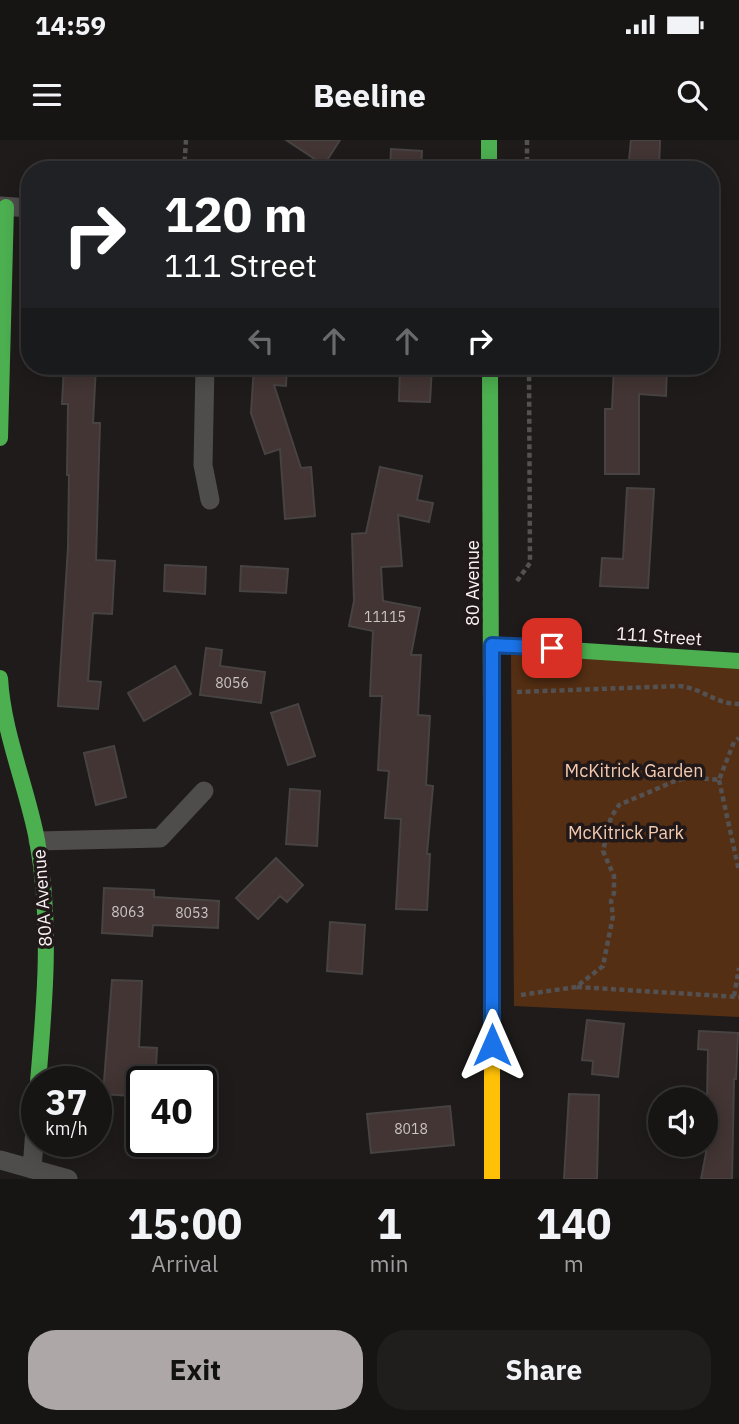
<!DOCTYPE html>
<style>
:root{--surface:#171414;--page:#201d1d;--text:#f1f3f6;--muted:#9e9ea0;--line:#363334;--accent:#ada7a7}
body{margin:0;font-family:"IBM Plex Sans",sans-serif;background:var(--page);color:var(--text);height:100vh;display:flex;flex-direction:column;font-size:26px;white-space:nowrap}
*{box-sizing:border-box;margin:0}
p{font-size:23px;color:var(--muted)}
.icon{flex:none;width:38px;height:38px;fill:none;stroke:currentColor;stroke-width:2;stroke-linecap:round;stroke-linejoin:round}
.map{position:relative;height:1039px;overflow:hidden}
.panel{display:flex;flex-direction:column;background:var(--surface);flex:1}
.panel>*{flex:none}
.hud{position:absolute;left:21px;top:21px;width:698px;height:214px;border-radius:28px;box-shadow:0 4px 18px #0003,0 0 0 2px var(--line);background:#202124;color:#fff;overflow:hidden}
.controls{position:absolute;left:648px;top:947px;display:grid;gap:14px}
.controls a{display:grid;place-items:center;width:70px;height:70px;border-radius:50%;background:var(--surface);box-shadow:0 4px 18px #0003,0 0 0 2px var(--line);font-size:35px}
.speed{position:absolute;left:21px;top:926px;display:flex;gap:14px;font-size:35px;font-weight:700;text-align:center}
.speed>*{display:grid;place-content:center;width:91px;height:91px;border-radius:50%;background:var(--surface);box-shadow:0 4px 18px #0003,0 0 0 2px var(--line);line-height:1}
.speed small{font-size:18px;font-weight:400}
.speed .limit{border:4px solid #111;border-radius:10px;background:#fff;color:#111}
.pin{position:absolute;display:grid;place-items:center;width:60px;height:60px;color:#fff;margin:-30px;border-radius:14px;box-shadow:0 4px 10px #0006}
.me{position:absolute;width:77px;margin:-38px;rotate:0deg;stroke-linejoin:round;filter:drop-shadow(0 0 5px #0008)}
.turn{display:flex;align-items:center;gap:24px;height:147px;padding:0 28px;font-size:32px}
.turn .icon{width:91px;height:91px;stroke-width:2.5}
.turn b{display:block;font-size:49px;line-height:60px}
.lanes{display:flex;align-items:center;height:66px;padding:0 28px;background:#0003;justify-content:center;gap:35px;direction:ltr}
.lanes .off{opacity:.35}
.eta{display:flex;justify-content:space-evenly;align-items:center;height:119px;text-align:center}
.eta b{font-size:42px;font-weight:700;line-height:49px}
.button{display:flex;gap:14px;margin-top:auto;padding:14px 28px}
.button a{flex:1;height:80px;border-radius:28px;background:var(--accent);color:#111;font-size:28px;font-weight:700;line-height:80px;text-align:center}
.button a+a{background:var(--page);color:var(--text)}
.status{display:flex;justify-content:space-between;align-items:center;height:49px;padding:0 35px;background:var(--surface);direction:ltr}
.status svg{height:19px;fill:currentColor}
header{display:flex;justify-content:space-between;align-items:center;height:91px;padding:0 28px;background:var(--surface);font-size:32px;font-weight:700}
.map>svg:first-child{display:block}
.green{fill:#552f13}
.building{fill:#423533;stroke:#474343;stroke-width:2}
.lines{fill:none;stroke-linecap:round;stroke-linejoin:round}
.path{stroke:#535151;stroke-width:4.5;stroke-dasharray:5 3.5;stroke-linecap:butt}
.street{stroke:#4f4c4c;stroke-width:19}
.fast{stroke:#4caf50;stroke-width:16}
.slow{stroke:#ffc107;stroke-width:16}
.route-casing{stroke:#114b97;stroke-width:18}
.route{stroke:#1a73e8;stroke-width:12}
.labels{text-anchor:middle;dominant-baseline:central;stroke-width:7;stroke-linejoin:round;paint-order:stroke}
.number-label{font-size:14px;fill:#cbc4c3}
.street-label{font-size:18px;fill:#f9f3f3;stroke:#211919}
.park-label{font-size:18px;fill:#f4cab0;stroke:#211919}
</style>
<div class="status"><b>14:59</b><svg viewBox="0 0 49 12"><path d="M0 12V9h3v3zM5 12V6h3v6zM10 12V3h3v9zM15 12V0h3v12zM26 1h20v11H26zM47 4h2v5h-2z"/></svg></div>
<header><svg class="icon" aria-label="menu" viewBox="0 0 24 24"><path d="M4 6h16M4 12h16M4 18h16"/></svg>Beeline<svg class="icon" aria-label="search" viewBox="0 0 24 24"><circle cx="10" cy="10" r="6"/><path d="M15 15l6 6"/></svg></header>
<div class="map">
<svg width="739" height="1039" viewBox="0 0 739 1039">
<rect width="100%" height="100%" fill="#1f1b1b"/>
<path class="green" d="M 511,515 L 739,518 L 739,877 L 514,866 Z"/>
<path class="building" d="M 286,0 L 340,0 L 324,25 Z
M 631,0 L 660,0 L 659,30 L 628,30 Z
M 391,9 L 422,11 L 421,30 L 390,30 Z
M 64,226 L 96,226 L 93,283 L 100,283 L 96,420 L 115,421 L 112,474 L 93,473 L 88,541 L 101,542 L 98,569 L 58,566 L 68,407 L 69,335 L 67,335 L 68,264 L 62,264 Z
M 254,226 L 287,226 L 286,246 L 274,245 L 301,328 L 311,327 L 315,376 L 285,379 L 280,309 L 265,314 L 251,273 Z
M 400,226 L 432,226 L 430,262 L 399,261 Z
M 614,226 L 667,226 L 666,256 L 639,254 L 639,334 L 605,334 L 605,269 L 612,269 Z
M 380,327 L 422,336 L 417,360 L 433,363 L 429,382 L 398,375 L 402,426 L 381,427 L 383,461 L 420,468 L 411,515 L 421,515 L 418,575 L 430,576 L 426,645 L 433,646 L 427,714 L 430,714 L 427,770 L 396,769 L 401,679 L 385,678 L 389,631 L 378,630 L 382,556 L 370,556 L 373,491 L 349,486 L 354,461 L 352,394 L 366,393 Z
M 627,348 L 654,349 L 648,448 L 600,446 L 602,418 L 623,419 Z
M 165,425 L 206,427 L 205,454 L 164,451 Z
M 241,426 L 288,429 L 286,453 L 240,451 Z
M 206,508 L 222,510 L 220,526 L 265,532 L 261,563 L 200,555 Z
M 175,526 L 191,554 L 144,581 L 128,553 Z
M 298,564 L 315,616 L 288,625 L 271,573 Z
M 114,606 L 126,657 L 96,665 L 84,613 Z
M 290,649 L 320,651 L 317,706 L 286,704 Z
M 276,718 L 303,745 L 287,762 L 280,756 L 258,779 L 236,758 Z
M 104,748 L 154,750 L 154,757 L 219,761 L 218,788 L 153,785 L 152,796 L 102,793 Z
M 330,782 L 365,785 L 362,834 L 327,831 Z
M 112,840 L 142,841 L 139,907 L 157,908 L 156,927 L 133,926 L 131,956 L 103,954 Z
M 587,880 L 624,884 L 618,937 L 592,934 L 593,921 L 582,920 Z
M 699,891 L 738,893 L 736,939 L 734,939 L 732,1039 L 701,1039 L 706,1013 L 708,910 L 698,909 Z
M 569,954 L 599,955 L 597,1039 L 564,1039 Z
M 450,966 L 454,1005 L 371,1013 L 367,974 Z"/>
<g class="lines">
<path class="path" d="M 527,0 L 527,30
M 184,30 L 186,0
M 517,441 L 530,423 L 529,226
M 517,552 L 679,546 C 703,548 714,564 739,564
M 719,640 L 739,731
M 577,847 L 739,857
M 521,855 L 576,847 L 603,826 L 613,776 L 611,761 L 614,753 L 614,736 L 603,711 L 611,677 L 619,665 L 675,641 L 690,637 L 719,640 L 734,602 L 739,598
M 734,856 L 739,828"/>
<path class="street" d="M 0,66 L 30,68
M 205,226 L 203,325 L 210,360
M 38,701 L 160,698 L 204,651
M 0,1020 L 68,1039
M 32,1029 L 37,962"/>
<path class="fast" d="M 489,0 L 489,30
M 490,226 L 492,924
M 0,298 L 6,67
M 492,505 L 739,521
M 0,538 C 3,593 27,647 37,700 C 52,781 45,861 38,942"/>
<path class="slow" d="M 492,924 L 492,1039"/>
</g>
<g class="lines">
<g class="route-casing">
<path id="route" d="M 492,905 L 492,505 L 552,508"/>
</g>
<use href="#route" class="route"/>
</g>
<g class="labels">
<g class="number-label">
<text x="385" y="477">11115</text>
<text x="232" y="543">8056</text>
<text x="128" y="772">8063</text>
<text x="192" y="773">8053</text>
<text x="411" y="989">8018</text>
</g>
<g class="street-label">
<text transform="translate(472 443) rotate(-90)">80 Avenue</text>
<text transform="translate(659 496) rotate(4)">111 Street</text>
<text transform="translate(42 758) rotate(-94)">80A Avenue</text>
</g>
<g class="park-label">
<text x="634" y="630">McKitrick Garden</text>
<text x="626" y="692">McKitrick Park</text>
</g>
</g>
</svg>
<div class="controls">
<a><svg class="icon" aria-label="sound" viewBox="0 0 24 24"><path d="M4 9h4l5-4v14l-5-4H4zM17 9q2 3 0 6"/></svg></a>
</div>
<div class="speed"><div>37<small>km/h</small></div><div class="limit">40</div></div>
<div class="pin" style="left:552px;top:508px;background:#d93025"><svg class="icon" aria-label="arrive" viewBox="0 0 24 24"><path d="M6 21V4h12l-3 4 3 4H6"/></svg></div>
<svg class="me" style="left:492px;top:905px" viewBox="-20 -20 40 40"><path d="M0-17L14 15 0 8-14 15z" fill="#1a73e8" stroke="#fff" stroke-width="4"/></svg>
<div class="hud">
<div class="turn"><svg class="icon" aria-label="right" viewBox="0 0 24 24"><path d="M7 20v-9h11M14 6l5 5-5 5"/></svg><div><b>120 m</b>111 Street</div></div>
<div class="lanes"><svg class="icon off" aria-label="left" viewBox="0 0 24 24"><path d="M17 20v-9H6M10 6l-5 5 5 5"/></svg><svg class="icon off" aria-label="ahead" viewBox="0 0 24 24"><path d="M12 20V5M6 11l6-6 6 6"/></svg><svg class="icon off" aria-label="ahead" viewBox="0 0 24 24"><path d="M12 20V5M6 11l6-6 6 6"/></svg><svg class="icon" aria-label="right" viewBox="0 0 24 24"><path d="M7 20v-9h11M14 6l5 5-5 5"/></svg></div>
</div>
</div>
<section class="panel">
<div class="eta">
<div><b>15:00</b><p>Arrival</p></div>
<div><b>1</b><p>min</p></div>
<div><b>140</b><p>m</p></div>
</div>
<div class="button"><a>Exit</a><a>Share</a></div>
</section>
